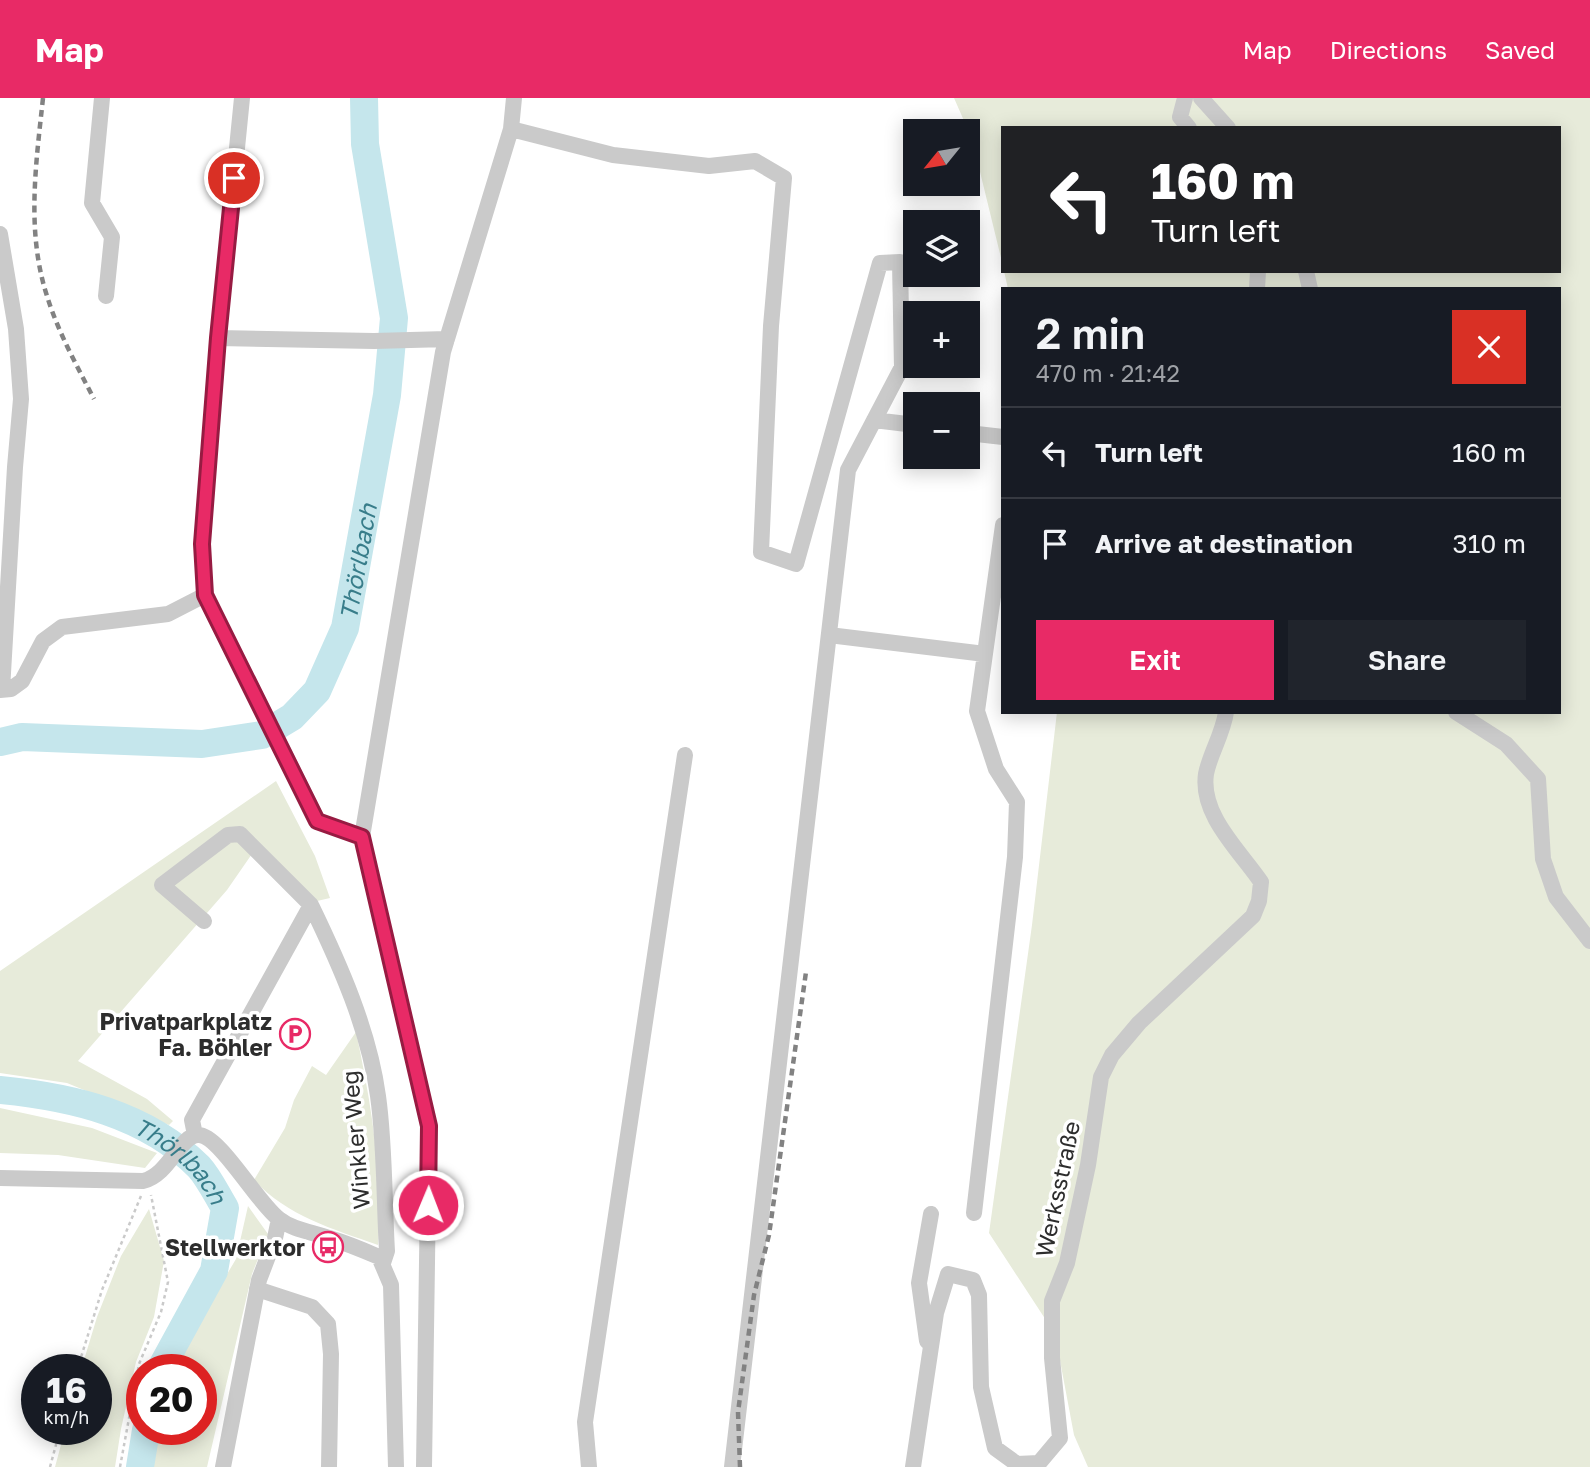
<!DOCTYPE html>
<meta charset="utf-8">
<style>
:root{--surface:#171b24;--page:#20242c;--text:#f1f3f6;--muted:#9ea1a6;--line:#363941;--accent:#e82a66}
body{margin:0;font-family:"Golos Text",sans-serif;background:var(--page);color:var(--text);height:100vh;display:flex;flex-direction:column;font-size:26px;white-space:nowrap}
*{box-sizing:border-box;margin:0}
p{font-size:23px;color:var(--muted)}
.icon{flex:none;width:38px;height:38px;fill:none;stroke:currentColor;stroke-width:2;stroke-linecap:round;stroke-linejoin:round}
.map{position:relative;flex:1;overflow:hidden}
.sheet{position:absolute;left:1001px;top:189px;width:560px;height:427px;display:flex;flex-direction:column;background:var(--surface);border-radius:0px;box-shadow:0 4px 18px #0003}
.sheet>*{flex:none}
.guide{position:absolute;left:1001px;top:28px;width:560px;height:147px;border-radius:0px;box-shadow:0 4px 18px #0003;background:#202124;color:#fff;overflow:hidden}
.needle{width:46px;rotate:240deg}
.buttons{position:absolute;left:903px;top:21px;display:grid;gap:14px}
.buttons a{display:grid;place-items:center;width:77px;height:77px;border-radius:0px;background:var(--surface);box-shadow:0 4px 18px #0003;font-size:35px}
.speed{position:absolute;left:21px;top:1256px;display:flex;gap:14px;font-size:35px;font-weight:700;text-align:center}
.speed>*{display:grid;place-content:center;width:91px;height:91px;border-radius:50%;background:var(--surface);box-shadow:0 4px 18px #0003;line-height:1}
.speed small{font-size:18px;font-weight:400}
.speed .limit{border:10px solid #d22;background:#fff;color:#111}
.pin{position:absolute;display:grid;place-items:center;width:60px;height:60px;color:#fff;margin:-30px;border:4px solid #fff;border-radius:50%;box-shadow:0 2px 7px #0007}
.me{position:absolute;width:77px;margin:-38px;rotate:1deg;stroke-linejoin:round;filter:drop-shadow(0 0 5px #0008)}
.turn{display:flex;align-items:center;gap:24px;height:147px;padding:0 35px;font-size:32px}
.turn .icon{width:91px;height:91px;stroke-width:2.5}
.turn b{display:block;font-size:49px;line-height:60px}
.round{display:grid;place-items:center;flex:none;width:74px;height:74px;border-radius:0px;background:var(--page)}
.summary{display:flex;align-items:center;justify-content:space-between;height:119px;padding:0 35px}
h1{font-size:42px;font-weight:600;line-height:52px}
.cta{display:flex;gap:14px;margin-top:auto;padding:14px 35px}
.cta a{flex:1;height:80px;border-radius:0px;background:var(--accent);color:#fff;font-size:28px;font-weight:600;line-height:80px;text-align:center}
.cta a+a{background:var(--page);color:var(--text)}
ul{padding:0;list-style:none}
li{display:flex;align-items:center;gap:21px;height:91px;padding:0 35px;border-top:2px solid var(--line)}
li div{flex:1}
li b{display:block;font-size:26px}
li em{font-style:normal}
header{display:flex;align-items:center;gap:42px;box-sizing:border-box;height:98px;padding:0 35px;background:var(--accent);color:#fff}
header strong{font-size:33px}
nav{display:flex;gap:38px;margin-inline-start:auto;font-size:24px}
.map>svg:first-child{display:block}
.green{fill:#e7ebda}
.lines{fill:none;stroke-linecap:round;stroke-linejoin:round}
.river{stroke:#c5e6ec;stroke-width:28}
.path{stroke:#cacaca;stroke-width:2.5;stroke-dasharray:3.5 3.5;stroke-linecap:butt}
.minor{stroke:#cacaca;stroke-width:16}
.rail{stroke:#828282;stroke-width:4.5;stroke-dasharray:7 5;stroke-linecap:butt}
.route-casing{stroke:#971b42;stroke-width:18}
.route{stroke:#e82a66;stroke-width:12}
.labels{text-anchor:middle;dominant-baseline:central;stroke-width:7;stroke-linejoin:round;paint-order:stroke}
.poi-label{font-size:23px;font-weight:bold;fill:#2d2d2d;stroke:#fff;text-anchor:end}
.street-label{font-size:23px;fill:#2d2d2d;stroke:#fff}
.water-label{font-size:24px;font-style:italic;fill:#387d8a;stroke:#fff}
</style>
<header>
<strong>Map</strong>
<nav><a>Map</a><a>Directions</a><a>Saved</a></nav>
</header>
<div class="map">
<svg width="1590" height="1369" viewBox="0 0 1590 1369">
<rect width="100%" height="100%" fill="#fff"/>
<path class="green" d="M 954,0 L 1590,0 L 1590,1369 L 1088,1369 L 1074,1337 L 1055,1236 L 989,1135 L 1032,827 L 1057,614 L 1559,614 L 1559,191 L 1008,191 L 1004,173 L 1559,173 L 1559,30 L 1003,30 L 1003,168 L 972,41 Z
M 276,683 L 315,758 L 330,800 L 317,803 L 254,753 L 227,792 L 78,963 L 147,1001 L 173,1023 L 169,1027 L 67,985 L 0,975 L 0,873 Z
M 356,934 C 371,1004 383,1075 378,1147 C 333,1131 287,1118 254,1082 L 285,1030 L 294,1002 L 312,968 L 326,977 Z
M 0,1010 L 92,1030 L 157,1055 L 145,1070 L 58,1057 L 0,1055 Z
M 248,1108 L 268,1136 L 252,1176 L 207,1369 L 147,1369 L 154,1332 L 201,1332 L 201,1272 L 172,1272 L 192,1225 L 220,1188 L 236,1161 Z
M 149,1111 L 164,1163 L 154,1219 L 136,1264 L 121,1331 L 115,1369 L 55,1369 L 65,1332 L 96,1332 L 96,1272 L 81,1272 L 97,1219 L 121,1158 Z"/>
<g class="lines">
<g class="river">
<path id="s1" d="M 0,644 L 22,639 L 202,646 L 262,637 L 292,619 L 317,593 L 345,530 L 387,297 L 394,220 L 365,46 L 364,0"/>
<path id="s2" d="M 0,992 C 72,999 146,1016 199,1069 C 209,1080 217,1097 225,1110 L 214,1173 L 160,1272"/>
<path d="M 140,1369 L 146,1332"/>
</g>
<path class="path" d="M 77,1272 L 102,1192 L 141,1098
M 50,1369 L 60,1332
M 120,1369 L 139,1266 L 161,1214 L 168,1184 L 151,1097"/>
<path class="minor" d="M 102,0 L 92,105 L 112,139 L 106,198
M 242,0 L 218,240 L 202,446 L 205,497 L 318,723 L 362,739
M 514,0 L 511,31 L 613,57 L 709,68 L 755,63 L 784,80 L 771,228 L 761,454 L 796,466 L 880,165 L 900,164 L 902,269 L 848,372 L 732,1369
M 1185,0 L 1180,19 L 1189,30
M 1201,0 L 1228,30
M 0,136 L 16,231 L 21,301 L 15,369 L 2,592
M 1306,173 L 1310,191
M 1257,191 L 1258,173
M 218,240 L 374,243 L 447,241
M 874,322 L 915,327
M 968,335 L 1003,339
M 829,537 L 985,556
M 0,592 L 11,591 L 22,583 L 43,543 L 62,529 L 168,516 L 205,497
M 1456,614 L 1506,646 L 1538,681 L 1543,761 L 1556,799 L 1590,843
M 204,823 L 162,787 L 228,737 L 240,736 L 311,807
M 195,1037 L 192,1022 L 311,807 C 340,867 369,932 378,998 C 385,1047 384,1103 387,1153 L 383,1165
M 0,1080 L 143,1083 C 169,1077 180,1037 198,1037 C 219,1036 258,1106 279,1121 C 293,1132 312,1134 329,1140 C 346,1145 363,1152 379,1159 L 391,1187 L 396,1369
M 974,1115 L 1015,759 L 1017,704 L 996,671 L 977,613 L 1003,427
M 257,1191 L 312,1209 L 328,1226 L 331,1256 L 329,1369
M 927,1243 L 919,1185 L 931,1116
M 223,1369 L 259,1182 L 275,1140 L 279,1121
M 424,1369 L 429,1028 L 362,739 L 443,254 L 511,31
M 589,1369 L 585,1324 L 685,657
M 913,1369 L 936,1215 L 948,1176 L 973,1182 L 979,1197 L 981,1289 L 995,1350 L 1017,1366 L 1039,1365 L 1060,1340 L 1052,1260 L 1052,1203 L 1067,1165 L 1088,1067 L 1101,979 L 1112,957 L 1139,925 L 1253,818 L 1259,803 L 1261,784 C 1240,753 1200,717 1206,676 C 1210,655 1223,636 1226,614"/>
<path class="rail" d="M 43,0 C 36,66 26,133 47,198 C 58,234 77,268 94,301
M 740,1369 L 738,1314 L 754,1197 L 769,1137 L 806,874"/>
</g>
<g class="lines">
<g class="route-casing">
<path id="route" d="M 234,80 L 218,240 L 202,446 L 205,497 L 317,723 L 362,739 L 429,1028 L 428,1107"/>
</g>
<use href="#route" class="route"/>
</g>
<defs>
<g id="parking-ring" transform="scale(1.575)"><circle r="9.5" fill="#fff" stroke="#e82a66" stroke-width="1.5"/><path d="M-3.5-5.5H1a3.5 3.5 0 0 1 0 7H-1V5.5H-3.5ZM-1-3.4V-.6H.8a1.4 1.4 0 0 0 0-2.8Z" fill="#e82a66"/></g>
<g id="bus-ring" transform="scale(1.575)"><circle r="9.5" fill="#fff" stroke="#e82a66" stroke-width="1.5"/><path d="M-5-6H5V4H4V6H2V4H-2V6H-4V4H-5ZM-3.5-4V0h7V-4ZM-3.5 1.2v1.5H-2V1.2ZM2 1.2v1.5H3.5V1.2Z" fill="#e82a66"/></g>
</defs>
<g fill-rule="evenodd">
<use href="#parking-ring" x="295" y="936"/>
<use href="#bus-ring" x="328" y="1149"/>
</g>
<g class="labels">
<g class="poi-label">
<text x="272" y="923">Privatparkplatz<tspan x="272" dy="26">Fa. Böhler</tspan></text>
<text x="305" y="1149">Stellwerktor</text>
</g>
<g class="street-label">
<text transform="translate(355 1042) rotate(-95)">Winkler Weg</text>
<text transform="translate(1057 1091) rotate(-78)">Werksstraße</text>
</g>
<g class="water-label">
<text stroke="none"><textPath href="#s1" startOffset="471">Thörlbach</textPath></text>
<text stroke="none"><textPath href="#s2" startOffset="200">Thörlbach</textPath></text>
</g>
</g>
</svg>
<div class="buttons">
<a><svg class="needle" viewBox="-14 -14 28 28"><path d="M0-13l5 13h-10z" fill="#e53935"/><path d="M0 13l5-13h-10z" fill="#9ea1a6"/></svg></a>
<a><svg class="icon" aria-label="layers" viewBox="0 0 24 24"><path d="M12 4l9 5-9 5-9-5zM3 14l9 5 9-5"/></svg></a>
<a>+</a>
<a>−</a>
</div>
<div class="speed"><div>16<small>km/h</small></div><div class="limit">20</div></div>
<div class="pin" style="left:234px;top:80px;background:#d93025"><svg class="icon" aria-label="arrive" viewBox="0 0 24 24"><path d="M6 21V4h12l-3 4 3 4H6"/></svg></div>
<svg class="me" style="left:428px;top:1107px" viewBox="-20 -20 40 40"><circle r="17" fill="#e82a66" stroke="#fff" stroke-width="3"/><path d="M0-11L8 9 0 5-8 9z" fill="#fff"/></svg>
<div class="guide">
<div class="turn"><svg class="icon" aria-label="left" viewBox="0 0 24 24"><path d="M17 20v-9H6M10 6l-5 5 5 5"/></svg><div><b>160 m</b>Turn left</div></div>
</div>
<section class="sheet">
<div class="summary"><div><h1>2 min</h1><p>470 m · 21:42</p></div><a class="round" style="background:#d93025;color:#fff"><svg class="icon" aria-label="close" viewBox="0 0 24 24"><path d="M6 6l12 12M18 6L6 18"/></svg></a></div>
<ul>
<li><svg class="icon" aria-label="left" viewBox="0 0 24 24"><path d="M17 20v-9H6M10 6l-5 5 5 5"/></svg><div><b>Turn left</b></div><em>160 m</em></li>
<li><svg class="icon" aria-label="arrive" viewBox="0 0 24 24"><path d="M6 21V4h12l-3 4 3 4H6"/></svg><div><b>Arrive at destination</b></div><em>310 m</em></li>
</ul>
<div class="cta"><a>Exit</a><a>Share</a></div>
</section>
</div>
